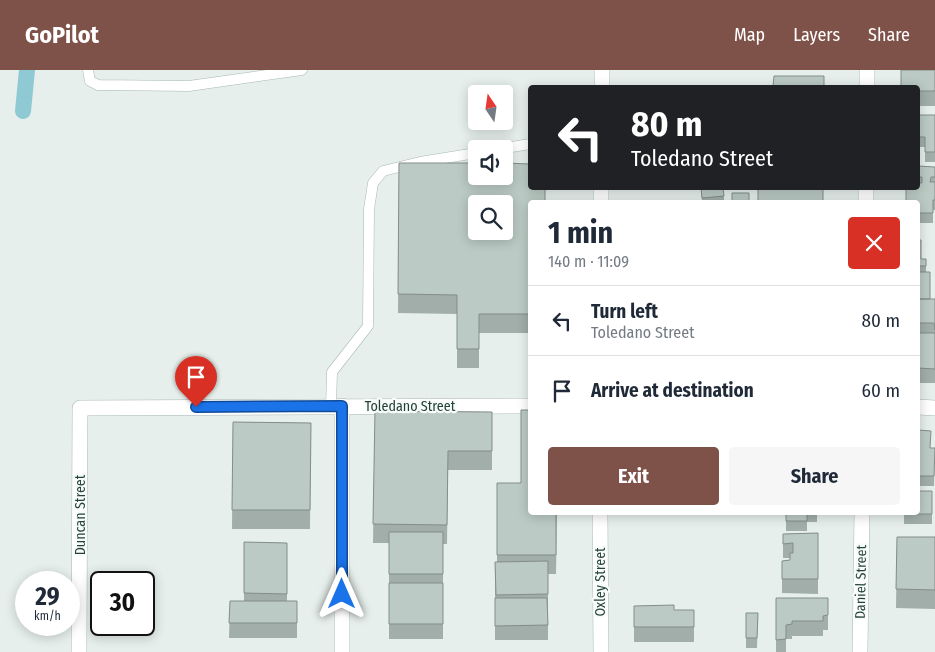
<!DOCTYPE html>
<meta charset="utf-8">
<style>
:root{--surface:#fff;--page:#f6f6f7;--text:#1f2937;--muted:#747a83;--line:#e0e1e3;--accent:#7f5249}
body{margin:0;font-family:"Fira Sans Condensed",sans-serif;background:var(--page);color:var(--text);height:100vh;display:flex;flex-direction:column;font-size:19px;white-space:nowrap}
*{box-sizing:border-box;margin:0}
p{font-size:16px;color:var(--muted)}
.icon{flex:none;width:28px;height:28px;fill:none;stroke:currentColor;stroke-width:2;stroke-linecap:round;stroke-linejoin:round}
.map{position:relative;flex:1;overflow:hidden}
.details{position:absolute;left:528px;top:130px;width:392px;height:315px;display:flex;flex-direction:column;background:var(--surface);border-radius:5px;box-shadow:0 2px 12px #0003}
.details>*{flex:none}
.banner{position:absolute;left:528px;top:15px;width:392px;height:105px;border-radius:5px;box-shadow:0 2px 12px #0003;background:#202124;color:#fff;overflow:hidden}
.needle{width:32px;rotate:347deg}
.fabs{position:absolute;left:468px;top:15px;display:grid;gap:10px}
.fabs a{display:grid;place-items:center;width:45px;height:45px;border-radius:5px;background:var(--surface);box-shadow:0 2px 12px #0003;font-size:25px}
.speed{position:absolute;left:15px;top:501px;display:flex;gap:10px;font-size:25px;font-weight:700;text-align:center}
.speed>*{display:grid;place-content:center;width:65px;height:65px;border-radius:50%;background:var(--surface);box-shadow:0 2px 12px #0003;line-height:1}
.speed small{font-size:12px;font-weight:400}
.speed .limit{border:2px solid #111;border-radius:8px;background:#fff;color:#111}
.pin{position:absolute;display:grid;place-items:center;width:42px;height:42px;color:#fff;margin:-51px -21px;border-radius:50% 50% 50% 0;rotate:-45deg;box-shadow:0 0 5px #0007}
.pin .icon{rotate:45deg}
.me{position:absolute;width:55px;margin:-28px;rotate:0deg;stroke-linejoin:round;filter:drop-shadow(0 0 4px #0008)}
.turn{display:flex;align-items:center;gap:18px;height:105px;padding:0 20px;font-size:22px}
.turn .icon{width:65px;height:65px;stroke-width:2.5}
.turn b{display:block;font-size:35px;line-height:42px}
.round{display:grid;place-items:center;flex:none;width:52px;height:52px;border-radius:5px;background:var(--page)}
.overview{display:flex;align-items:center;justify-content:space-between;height:85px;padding:0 20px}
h1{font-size:30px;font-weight:700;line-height:38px}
.button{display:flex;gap:10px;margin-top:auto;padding:10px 20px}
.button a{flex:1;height:58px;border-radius:5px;background:var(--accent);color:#fff;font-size:20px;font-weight:700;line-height:58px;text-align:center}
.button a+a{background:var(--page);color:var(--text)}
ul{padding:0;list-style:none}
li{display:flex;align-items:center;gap:15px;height:70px;padding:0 20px;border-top:1px solid var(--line)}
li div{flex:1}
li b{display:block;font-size:19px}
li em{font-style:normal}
header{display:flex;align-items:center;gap:30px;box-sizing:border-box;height:70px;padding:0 25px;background:var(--accent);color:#fff}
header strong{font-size:24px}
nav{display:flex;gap:28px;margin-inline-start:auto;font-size:18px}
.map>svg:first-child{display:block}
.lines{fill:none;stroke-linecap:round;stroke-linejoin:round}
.canal{stroke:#8ec9d4;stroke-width:16}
.lane-casing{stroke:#a8b8b2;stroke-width:11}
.street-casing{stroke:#a8b8b2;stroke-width:16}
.lane{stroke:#fff;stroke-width:10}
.street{stroke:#fff;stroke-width:15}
.wall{fill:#a1aea9}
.building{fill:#bbcac4;stroke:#838d89;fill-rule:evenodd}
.route-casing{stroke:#114b97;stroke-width:12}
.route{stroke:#1a73e8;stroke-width:9}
.labels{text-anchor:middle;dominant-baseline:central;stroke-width:4.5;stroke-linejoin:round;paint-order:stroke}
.street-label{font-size:14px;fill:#24423a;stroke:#f7fbf9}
</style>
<header>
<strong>GoPilot</strong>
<nav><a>Map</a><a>Layers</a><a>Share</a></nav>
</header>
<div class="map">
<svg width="935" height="582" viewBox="0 0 935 582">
<rect width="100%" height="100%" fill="#e6efeb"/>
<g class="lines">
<path class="canal" d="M 23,41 L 27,0"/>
<g class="lane-casing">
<path id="lane" d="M 88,0 L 90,11 L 98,15 L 189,16 L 302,0
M 500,79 L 530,74
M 331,336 L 332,302 L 368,256 L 369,139 L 373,113 L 383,101 L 420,92 L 476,83"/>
</g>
<g class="street-casing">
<path id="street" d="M 602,18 L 602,0
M 867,18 L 867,0
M 601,132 L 601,118
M 866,132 L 866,118
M 918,337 L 935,338
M 600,442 L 601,582
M 79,582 L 80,338 L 530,336
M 342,582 L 342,336
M 860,582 L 862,442"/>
</g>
<use href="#lane" class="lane"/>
<use href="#street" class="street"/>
</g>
<path class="wall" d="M 935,0 L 935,36 L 918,36 L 918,18 Z
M 774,6 L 824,18 L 773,18 Z
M 918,45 L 935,45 L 935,92 L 925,92 L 925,77 L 918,77 Z
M 399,93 L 530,132 L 530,291 L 529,291 L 529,263 L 479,263 L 479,298 L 457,298 L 457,244 L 398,243 Z
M 918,96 L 935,97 L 935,140 L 933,140 L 933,153 L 918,153 L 918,132 L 906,132 L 906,118 L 918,118 Z
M 701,118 L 724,126 L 724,131 L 702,132 Z
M 918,170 L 921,189 L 926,189 L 926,202 L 930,229 L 935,229 L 935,313 L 918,313 Z
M 375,341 L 492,342 L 492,400 L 448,400 L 447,474 L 443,474 L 443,569 L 389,569 L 389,473 L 373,473 Z
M 233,352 L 311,353 L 310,459 L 232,459 Z
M 918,360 L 930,378 L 935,378 L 934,416 L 918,416 Z
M 497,413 L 557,442 L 556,504 L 548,504 L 548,570 L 495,570 L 495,492 L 497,492 Z
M 932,421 L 932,454 L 904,454 L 904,444 L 899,444 L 899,442 L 918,442 Z
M 786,442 L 819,442 L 819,443 L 817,443 L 817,452 L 807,452 L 807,461 L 786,461 Z
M 818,463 L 818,524 L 782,523 L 782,491 L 790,490 L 790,488 L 783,488 L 783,464 Z
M 897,467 L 935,467 L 935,539 L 896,538 Z
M 244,472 L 287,473 L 287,531 L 297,531 L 297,568 L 229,568 L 230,531 L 244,531 Z
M 776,528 L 828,528 L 828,560 L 823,560 L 823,566 L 792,566 L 792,569 L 786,569 L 786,582 L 776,582 Z
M 634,536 L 674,540 L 694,540 L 694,572 L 634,572 Z
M 746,543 L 758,543 L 757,578 L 746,578 Z"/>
<path class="building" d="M 901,0 L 935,0 L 935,21 L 918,21 L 918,18 L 901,18 Z
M 774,6 L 824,6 L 824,18 L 790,18 L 790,17 L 773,16 Z
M 918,45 L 935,45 L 935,82 L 925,82 L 925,67 L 918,67 Z
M 399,93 L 476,93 L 476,106 L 504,106 L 504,93 L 530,94 L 530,118 L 545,118 L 545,132 L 530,132 L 530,244 L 479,244 L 479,279 L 457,279 L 457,225 L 398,224 ZM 476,134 L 504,134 L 504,161 L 476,161 Z
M 918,96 L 935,97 L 935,107 L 931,107 L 930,112 L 935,112 L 935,130 L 933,130 L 933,143 L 918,143 L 918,132 L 906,132 L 906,118 L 918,118 L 918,113 L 922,113 L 922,107 L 918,107 Z
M 701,118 L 723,118 L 724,126 L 702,128 Z
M 758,118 L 823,118 L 823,132 L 758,132 Z
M 732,123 L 749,123 L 749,132 L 732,132 Z
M 918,170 L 921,170 L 921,189 L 926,189 L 926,196 L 918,196 Z
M 918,202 L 930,202 L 930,229 L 918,229 Z
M 918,229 L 935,229 L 935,260 L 934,253 L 918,253 Z
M 529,255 L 530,255 L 530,281 L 529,281 Z
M 918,263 L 935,263 L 935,299 L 918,298 Z
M 521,340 L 530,340 L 530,442 L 556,442 L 556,485 L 497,485 L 497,413 L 521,413 Z
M 375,341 L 492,342 L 492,381 L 448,381 L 447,455 L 373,454 Z
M 233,352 L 311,353 L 310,440 L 232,440 Z
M 918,360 L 931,361 L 930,378 L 935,378 L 934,406 L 918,406 Z
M 918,421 L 932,421 L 932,444 L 904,444 L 904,442 L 918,442 Z
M 786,442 L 807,442 L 807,451 L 786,451 Z
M 389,462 L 443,462 L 443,504 L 389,504 Z
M 818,463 L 818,509 L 782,509 L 782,491 L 790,490 L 790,483 L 793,483 L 793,473 L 783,474 L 783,464 Z
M 897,467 L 935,467 L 935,520 L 896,519 Z
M 244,472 L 287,473 L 287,524 L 244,523 Z
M 548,491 L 548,524 L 496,525 L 495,492 Z
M 389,513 L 443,513 L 443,554 L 389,554 Z
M 495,528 L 547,528 L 548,555 L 495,556 Z
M 776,528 L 828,528 L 828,545 L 823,546 L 823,551 L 792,551 L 792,554 L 786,555 L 786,569 L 776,570 Z
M 230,531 L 297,531 L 297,553 L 229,553 Z
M 674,535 L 674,540 L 694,540 L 694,557 L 634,557 L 634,536 Z
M 746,543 L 758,543 L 757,568 L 746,568 Z"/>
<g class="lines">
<g class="route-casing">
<path id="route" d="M 196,337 L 342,336 L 342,524"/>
</g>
<use href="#route" class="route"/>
</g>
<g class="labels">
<g class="street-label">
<text x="410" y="336">Toledano Street</text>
<text transform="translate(80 445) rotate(-90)">Duncan Street</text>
<text transform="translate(600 512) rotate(-90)">Oxley Street</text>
<text transform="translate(861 512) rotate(-89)">Daniel Street</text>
</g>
</g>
</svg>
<div class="fabs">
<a><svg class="needle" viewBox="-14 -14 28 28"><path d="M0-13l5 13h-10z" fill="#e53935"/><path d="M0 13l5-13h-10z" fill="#747a83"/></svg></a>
<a><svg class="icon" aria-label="sound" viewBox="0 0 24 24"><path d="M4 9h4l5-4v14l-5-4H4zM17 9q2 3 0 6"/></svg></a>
<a><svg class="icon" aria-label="search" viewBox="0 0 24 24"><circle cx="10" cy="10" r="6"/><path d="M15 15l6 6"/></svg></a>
</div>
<div class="speed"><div>29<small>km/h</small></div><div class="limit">30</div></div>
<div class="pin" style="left:196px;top:337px;background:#d93025"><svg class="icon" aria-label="arrive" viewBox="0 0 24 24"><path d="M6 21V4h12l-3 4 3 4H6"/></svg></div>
<svg class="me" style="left:342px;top:524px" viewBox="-20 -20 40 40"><path d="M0-17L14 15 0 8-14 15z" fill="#1a73e8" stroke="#fff" stroke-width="4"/></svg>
<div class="banner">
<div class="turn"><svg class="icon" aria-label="left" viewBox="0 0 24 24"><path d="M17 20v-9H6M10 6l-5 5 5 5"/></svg><div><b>80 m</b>Toledano Street</div></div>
</div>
<section class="details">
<div class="overview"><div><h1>1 min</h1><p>140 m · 11:09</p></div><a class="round" style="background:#d93025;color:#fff"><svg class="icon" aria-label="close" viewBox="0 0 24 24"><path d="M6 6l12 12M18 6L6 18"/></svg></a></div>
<ul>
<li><svg class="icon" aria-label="left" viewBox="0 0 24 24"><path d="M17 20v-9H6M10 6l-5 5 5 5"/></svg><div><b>Turn left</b><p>Toledano Street</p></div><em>80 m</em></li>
<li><svg class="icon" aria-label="arrive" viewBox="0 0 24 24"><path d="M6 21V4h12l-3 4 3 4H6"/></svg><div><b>Arrive at destination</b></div><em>60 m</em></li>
</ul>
<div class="button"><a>Exit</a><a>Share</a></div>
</section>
</div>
